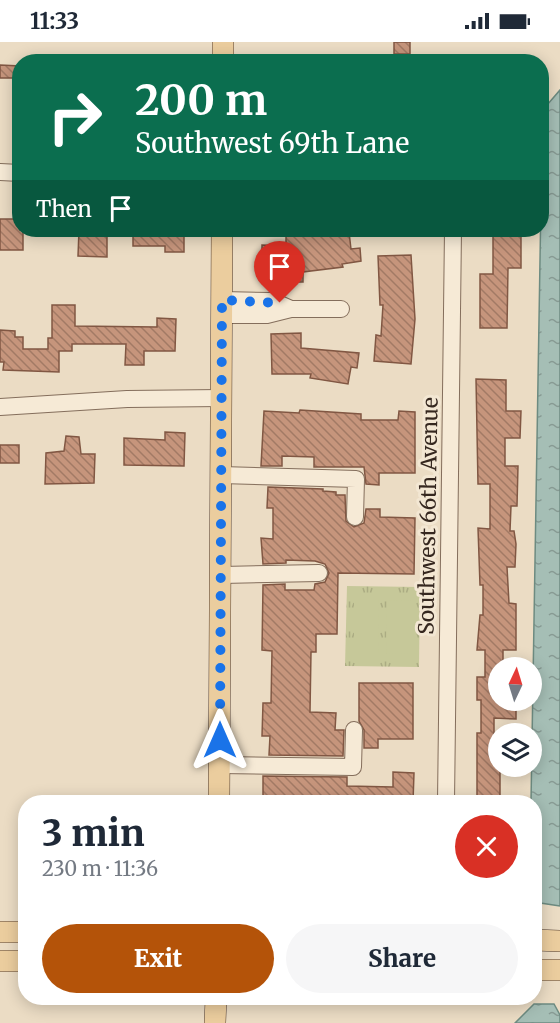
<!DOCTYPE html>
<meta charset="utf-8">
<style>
:root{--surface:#fff;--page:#f6f6f7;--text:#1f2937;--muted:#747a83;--accent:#b45309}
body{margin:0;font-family:Merriweather,serif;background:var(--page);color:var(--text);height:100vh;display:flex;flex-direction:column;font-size:22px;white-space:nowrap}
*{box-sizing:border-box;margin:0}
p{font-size:20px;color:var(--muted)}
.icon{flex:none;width:33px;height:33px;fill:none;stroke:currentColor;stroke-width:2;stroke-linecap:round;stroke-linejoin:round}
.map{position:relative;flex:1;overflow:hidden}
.details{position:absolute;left:18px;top:753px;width:524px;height:210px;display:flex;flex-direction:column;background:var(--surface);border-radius:24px;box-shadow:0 3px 15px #0003}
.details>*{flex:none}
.guide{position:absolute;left:12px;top:12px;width:537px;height:183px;border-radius:24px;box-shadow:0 3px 15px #0003;background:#0b6e4f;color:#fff;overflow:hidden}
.needle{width:39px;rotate:4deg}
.controls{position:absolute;left:488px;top:615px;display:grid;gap:12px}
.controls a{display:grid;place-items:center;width:54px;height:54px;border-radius:50%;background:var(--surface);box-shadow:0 3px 15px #0003;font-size:30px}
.pin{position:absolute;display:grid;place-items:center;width:51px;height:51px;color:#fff;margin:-62px -26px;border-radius:50% 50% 50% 0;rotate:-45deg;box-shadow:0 0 6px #0007}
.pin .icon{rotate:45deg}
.me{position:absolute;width:66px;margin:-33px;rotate:0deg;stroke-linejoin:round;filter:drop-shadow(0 0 4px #0008)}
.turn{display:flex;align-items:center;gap:21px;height:126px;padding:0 24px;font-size:27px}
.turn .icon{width:78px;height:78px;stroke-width:2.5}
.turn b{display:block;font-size:42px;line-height:51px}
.then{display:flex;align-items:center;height:57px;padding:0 24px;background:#0003;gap:12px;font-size:22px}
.round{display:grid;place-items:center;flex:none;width:63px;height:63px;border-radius:32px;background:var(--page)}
.summary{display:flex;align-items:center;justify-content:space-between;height:102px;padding:0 24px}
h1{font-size:36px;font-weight:800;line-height:45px}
.primary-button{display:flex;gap:12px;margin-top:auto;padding:12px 24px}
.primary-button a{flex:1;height:69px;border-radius:36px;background:var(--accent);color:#fff;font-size:24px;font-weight:800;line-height:69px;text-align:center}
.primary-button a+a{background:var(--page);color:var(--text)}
.status{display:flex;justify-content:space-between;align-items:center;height:42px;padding:0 30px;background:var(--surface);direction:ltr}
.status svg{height:16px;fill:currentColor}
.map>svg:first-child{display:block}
.park{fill:url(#park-tufts)}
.garden{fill:#c6c899}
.water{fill:url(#water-ripples);stroke:#6d8b81;stroke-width:1.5}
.building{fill:url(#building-back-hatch);stroke:#815743;stroke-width:1.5}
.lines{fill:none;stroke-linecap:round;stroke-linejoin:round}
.minor-casing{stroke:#846e5c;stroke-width:18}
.major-casing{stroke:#523d30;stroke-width:22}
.minor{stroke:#f6ead6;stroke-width:16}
.major{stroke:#ebcd9e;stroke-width:21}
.route{stroke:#1a73e8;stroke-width:10;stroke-dasharray:0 18}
.labels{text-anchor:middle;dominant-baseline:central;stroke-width:6;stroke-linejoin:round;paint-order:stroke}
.street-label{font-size:21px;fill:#35271f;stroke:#f3e7d3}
</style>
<div class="status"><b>11:33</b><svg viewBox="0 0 49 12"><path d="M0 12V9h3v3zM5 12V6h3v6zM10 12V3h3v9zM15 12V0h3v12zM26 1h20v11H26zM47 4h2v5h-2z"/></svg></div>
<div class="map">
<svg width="560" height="981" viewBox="0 0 560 981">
<defs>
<pattern id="park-tufts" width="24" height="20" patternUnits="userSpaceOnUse" patternTransform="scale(1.5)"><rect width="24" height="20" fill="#c6c899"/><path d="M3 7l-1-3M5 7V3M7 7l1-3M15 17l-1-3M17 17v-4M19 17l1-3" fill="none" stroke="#abac83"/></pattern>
<pattern id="water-ripples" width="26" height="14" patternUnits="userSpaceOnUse" patternTransform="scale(1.5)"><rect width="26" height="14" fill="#a5beb5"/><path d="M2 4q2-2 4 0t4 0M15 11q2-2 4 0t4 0" fill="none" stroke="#879a93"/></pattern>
<pattern id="building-back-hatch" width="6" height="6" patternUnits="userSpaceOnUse" patternTransform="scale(1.5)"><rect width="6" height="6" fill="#c6957c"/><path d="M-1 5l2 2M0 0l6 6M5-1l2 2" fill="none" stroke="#a27a65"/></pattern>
</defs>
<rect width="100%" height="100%" fill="#ebdcc4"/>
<path class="park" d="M 347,544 L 420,545 L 419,625 L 345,624 Z"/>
<path class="garden" d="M 354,558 L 379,558 L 378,611 L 354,611 Z
M 387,558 L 411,559 L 411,612 L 386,611 Z"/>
<path class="water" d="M 560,48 L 560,864 L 534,860 L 534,760 L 531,760 L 542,98 L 547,63 Z
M 534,962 L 554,962 L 560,973 L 560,981 L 515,981 Z"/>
<path class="building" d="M 394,0 L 410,0 L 410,12 L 394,12 Z
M 0,23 L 20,24 L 19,36 L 0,36 Z
M 0,177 L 20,177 L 20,188 L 23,188 L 23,208 L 0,208 Z
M 79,188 L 107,188 L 107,215 L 78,214 Z
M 133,188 L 184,188 L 184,210 L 165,210 L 165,204 L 133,204 Z
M 493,188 L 521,188 L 521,226 L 508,226 L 507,286 L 480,286 L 480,232 L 493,232 Z
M 320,190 L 320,193 L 349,190 L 351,207 L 360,206 L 361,219 L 342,222 L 343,225 L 303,230 L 303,240 L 285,240 L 285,224 L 262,223 L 262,203 L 286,204 L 286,191 Z
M 411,213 L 415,277 L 411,322 L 374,319 L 376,293 L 381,294 L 383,263 L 380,263 L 378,214 Z
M 52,263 L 75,263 L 75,284 L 157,285 L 157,276 L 176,277 L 175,309 L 144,309 L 144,323 L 125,323 L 126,302 L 72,302 L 72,309 L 59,309 L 59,330 L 3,328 L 4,320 L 0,320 L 0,288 L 15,289 L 15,295 L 23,295 L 23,307 L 48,307 L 48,296 L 52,296 Z
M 301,291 L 301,306 L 359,311 L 357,326 L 351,325 L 348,342 L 310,336 L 311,332 L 272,332 L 271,292 Z
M 476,337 L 506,338 L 506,369 L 521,369 L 520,396 L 505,396 L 505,424 L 518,424 L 517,464 L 511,464 L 510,489 L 514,489 L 516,502 L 515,525 L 507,525 L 509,561 L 516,562 L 516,608 L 503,608 L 503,626 L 498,626 L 498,658 L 516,658 L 516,677 L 494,676 L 494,700 L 498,700 L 500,724 L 500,760 L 477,760 L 477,691 L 481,691 L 481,658 L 477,658 L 477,635 L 485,635 L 485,608 L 477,608 L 480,573 L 483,573 L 483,543 L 480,543 L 478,486 L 490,487 L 490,442 L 478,442 Z
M 300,368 L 361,372 L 361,378 L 398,378 L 399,369 L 415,370 L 415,431 L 379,431 L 379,443 L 366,442 L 364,425 L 314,425 L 314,415 L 282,414 L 282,424 L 261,424 L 264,369 L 299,371 Z
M 165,390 L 185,391 L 184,424 L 124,423 L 124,396 L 165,398 Z
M 66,394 L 79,395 L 81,412 L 95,412 L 94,441 L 45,442 L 46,411 L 64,409 Z
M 0,403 L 19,403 L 19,421 L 0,421 Z
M 268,445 L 323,447 L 323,449 L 336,450 L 336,453 L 345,453 L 346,479 L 354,485 L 364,481 L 366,467 L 380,467 L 380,475 L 415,476 L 414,532 L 338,531 L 337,592 L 316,592 L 316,610 L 311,610 L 310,670 L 336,671 L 335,688 L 344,688 L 343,714 L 269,713 L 270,694 L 262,694 L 263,661 L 271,661 L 272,609 L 262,608 L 263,543 L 285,542 L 285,548 L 314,548 L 315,542 L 325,540 L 329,531 L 325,522 L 315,519 L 286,518 L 286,521 L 263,522 L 261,496 L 273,497 L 273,466 L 267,466 Z
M 359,641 L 413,641 L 413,697 L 378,697 L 378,706 L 364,706 L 364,688 L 359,679 Z
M 393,730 L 414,731 L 413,760 L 263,760 L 263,734 L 347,735 L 347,744 L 393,745 Z"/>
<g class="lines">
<g class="minor-casing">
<path id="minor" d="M 0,130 L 20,131
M 222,258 L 273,259 L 291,267
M 221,273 L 267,273 L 291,267 L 341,267
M 0,365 L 127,357 L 221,356
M 221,433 L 356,437 L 355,475
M 222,533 L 319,531
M 220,723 L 353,725 L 354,688
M 446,760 L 453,188"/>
</g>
<g class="major-casing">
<path id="major" d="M 223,20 L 223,0
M 219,760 L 222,188
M 0,890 L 26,890
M 534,898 L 560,899
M 0,919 L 26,919
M 534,928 L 560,928
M 215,981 L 216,956"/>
</g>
<use href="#minor" class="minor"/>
<use href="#major" class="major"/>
</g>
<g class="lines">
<path class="route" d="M 220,698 L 222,258 L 280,261"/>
</g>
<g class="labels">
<g class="street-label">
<text transform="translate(428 474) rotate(-89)">Southwest 66th Avenue</text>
</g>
</g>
</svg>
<div class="controls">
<a><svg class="needle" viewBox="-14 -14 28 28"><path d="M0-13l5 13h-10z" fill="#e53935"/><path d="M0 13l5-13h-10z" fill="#747a83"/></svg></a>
<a><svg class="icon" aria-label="layers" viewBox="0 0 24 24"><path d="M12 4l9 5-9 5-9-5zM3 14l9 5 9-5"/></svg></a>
</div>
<div class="pin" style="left:280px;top:261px;background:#d93025"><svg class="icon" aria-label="arrive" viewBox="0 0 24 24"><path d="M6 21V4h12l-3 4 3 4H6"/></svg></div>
<svg class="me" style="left:220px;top:698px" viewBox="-20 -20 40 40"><path d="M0-17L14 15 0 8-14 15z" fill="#1a73e8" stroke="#fff" stroke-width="4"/></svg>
<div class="guide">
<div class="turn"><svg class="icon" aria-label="right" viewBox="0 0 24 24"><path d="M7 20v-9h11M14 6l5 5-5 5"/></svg><div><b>200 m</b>Southwest 69th Lane</div></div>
<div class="then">Then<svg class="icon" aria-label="arrive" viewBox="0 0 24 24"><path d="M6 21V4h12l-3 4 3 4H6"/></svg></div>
</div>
<section class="details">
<div class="summary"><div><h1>3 min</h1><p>230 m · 11:36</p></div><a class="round" style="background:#d93025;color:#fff"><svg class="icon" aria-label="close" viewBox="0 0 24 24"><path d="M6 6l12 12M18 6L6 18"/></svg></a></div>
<div class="primary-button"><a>Exit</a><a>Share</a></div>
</section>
</div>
